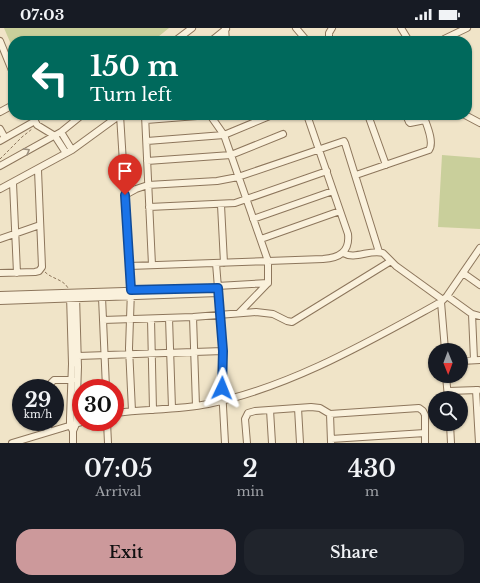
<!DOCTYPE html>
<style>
:root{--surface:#171b24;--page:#20242c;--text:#f1f3f6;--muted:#9ea1a6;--accent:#cc999b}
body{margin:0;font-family:"Libre Baskerville",serif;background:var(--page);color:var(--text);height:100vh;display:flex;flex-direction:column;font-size:15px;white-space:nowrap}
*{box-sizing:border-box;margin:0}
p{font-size:13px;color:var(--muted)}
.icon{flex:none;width:22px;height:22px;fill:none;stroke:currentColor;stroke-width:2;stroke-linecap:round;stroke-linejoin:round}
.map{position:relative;height:415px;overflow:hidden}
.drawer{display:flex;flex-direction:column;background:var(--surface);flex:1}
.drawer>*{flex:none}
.guide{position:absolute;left:8px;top:8px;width:464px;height:84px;border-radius:16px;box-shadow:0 1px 3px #0004;background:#00695c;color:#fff;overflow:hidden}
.needle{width:26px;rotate:179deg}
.fabs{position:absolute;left:428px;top:315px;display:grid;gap:8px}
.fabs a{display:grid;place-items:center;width:40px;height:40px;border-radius:50%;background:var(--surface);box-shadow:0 1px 3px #0004;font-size:20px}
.speed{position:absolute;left:12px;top:351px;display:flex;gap:8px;font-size:20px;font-weight:700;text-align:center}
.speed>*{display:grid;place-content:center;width:52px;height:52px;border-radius:50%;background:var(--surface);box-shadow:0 1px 3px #0004;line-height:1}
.speed small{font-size:10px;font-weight:400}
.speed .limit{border:6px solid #d22;background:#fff;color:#111}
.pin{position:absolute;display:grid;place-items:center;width:34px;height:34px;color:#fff;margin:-41px -17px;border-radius:50% 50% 50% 0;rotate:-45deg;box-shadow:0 0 4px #0007}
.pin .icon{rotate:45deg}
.me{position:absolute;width:44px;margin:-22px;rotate:2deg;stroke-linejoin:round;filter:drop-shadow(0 0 3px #0008)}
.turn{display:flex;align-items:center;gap:14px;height:84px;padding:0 16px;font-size:18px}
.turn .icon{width:52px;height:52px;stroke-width:2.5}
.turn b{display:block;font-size:28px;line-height:34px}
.eta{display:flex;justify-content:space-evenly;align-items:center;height:68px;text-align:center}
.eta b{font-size:24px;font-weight:600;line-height:28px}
.action{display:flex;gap:8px;margin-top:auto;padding:8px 16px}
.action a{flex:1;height:46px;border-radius:16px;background:var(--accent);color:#111;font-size:16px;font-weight:600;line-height:46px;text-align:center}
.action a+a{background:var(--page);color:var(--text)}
.status{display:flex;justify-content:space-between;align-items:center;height:28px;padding:0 20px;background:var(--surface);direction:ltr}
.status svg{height:11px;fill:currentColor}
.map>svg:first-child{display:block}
.green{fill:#c9cf9b}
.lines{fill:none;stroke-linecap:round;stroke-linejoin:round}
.minor-casing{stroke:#8d765c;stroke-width:8}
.path{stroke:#8d765c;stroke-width:1;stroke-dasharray:3 2;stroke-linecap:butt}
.minor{stroke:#faf1dc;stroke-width:6}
.oneway{stroke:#9c907e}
.route-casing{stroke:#114b97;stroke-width:10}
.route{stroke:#1a73e8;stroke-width:7}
</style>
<div class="status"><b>07:03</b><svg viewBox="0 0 49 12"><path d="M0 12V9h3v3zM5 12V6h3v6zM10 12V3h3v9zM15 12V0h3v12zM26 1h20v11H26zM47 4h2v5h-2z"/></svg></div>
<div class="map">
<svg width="480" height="415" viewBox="0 0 480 415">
<rect width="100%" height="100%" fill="#f0e4c8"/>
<path class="green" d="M 4,0 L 169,0 L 153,13 L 13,13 L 13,21 Z
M 442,127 L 480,130 L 480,201 L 438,199 Z"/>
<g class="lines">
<g class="minor-casing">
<path id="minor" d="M 225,0 L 226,13
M 296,0 L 307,13
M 401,0 L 409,13
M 444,11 L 467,0
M 0,13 L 13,45
M 175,13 L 192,0
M 211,13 L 226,1
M 329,13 L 329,5 L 332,0
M 0,84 L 13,77
M 32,87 L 37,97 L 55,108 L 66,125
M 120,87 L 131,262 L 129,320 L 132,383
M 145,87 L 152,237
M 210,87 L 224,107 L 268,233 L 268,255 L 239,285
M 228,87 L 234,87
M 335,87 L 337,88 L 343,87
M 368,87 L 386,137
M 465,87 L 480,95
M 146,92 L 210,87
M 0,101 L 5,110
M 61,104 L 72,122
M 0,113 L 35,93
M 147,113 L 224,107 L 272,87
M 147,133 L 231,127 L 283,106
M 0,138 L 61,104 L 82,87
M 356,147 L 429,122 C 434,115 428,100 425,92 L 410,95 L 409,94 L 406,87
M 13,155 L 17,245
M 0,161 L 72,122 L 120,87
M 125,167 L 136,161 L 148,157 L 217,153 L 238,149 L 344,113 L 345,115 L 379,224
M 221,177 L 224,235
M 149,179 L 235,175 L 327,143
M 253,191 L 333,163
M 0,211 L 40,197
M 261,211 L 340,183
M 343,225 C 355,232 370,221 383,225 L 396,238 L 443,272
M 216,235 L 223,323 L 222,360 L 225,415
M 129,238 L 323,231 C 339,230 350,224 348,206 L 307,87
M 0,245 L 35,244 L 39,243 L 42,239 L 38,142
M 463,245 L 480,257
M 217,258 L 268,255
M 0,267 L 218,260
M 70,267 L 72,336 L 70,390 L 70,397 L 73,403
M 447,268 L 472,286 L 480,288
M 102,269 L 106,360
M 0,273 L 218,265
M 441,274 L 445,322
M 472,286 L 474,332
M 193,289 L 196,378
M 169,290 L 172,380
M 151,291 L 153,382
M 103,292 L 193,289 L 256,284 L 273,286 L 287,293 L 292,294 L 391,233
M 78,328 L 223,323
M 461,333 L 480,332
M 446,348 L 448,370
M 50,360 L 51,355 L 54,352 L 72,352
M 476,362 L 479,415
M 448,363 L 478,362
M 298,380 L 300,415
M 270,382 L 272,415
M 115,385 C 146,381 178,382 208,376 C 291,359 368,314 441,274 L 447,268 L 480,220
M 330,386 L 331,414
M 107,394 L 108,415
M 450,396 L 451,415
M 48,404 L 48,394
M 331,411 L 425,405
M 12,415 L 82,394
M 73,415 L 73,403 L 76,396 L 78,339 L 76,267
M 247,415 L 245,391 L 248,385 L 255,383 L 311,379 L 320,380 L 330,386 L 419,380 L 423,383 L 425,387 L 425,415"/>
</g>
<path class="path" d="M 0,131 L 22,109 L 32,101
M 45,244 C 52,251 63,251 68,260"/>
<use href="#minor" class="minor"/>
</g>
<defs><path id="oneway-chevron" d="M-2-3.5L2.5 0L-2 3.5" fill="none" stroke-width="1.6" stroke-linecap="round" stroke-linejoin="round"/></defs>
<use class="oneway" href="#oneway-chevron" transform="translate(27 123) rotate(-29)"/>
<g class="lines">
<g class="route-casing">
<path id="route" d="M 125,167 L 131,262 L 218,260 L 223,323 L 222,360"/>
</g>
<use href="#route" class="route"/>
</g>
</svg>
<div class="fabs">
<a><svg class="needle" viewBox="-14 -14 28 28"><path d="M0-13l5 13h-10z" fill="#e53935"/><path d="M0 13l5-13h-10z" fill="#9ea1a6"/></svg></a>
<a><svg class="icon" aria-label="search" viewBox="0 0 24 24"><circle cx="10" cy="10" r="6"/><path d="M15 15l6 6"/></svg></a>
</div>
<div class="speed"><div>29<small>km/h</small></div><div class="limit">30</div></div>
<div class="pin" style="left:125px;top:167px;background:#d93025"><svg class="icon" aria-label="arrive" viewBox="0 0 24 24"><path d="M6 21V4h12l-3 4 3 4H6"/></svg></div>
<svg class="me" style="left:222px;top:360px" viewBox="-20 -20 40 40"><path d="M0-17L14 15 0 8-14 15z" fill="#1a73e8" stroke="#fff" stroke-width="4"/></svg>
<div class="guide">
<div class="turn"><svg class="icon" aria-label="left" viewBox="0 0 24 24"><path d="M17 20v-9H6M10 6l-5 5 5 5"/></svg><div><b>150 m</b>Turn left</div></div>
</div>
</div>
<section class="drawer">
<div class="eta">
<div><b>07:05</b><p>Arrival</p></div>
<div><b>2</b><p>min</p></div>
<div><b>430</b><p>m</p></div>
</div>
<div class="action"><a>Exit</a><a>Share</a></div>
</section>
